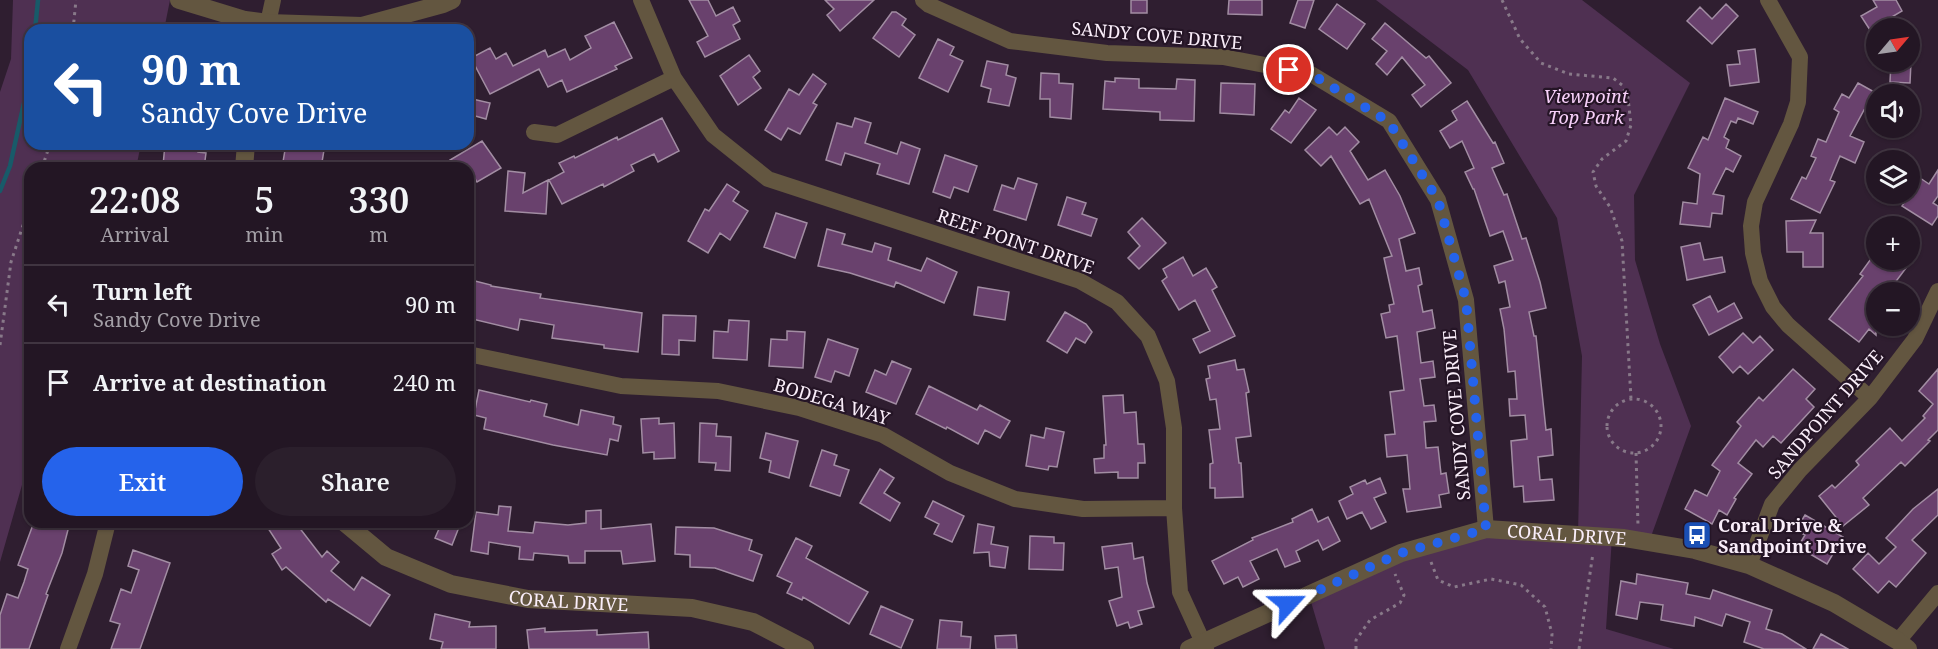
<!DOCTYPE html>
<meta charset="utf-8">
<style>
:root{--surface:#231624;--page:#2b1f2c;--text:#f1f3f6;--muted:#a39fa6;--line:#403541;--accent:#2563eb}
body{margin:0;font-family:"Noto Serif",serif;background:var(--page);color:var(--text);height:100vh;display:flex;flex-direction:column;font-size:22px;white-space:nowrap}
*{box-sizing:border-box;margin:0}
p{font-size:20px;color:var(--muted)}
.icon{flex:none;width:33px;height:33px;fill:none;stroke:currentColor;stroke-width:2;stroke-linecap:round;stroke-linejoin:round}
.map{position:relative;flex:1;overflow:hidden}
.panel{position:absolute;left:24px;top:162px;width:450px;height:366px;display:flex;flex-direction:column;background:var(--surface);border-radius:18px;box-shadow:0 2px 4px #0004,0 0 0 2px var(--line)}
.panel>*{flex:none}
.banner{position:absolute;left:24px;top:24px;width:450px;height:126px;border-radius:18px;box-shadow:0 2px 4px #0004,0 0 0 2px var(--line);background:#1a4fa0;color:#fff;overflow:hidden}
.needle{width:39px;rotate:61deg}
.buttons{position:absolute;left:1866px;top:18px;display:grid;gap:12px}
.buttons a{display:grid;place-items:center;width:54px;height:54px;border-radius:50%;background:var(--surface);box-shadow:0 2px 4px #0004,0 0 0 2px var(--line);font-size:30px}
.pin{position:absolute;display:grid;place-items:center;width:51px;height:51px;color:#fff;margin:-26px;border:3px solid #fff;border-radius:50%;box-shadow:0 2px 6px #0007}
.me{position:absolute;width:66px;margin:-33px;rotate:66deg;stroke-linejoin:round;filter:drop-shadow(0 0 4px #0008)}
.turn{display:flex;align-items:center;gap:21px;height:126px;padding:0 18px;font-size:27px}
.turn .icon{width:78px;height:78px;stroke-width:2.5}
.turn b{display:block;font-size:42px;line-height:51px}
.eta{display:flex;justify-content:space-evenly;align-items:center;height:102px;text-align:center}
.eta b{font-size:36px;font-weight:600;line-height:42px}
.primary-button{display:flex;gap:12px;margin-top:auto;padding:12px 18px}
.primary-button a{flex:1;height:69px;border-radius:36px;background:var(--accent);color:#fff;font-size:24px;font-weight:600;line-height:69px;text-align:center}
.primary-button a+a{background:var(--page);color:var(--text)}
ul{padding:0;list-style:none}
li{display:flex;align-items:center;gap:18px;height:78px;padding:0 18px;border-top:2px solid var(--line)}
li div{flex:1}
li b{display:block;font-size:22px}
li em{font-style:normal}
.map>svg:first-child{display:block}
.green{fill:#4f3052}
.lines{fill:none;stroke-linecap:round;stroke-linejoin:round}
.stream{stroke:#185a69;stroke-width:4.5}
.building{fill:#69416d;stroke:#a28da3;stroke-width:1.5}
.path{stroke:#887989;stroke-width:3;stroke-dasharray:3 4.5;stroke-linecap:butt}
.minor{stroke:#635640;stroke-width:16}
.tertiary{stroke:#635640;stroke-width:18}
.route{stroke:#2563eb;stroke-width:10;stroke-dasharray:0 18}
.labels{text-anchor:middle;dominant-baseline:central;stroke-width:4.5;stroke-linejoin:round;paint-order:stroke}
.street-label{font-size:18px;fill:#faeefa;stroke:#251526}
.park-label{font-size:18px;font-style:italic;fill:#f7d0f9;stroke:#251526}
.poi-label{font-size:18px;font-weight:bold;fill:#faeefa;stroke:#251526;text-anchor:start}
</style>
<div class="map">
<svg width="1938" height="649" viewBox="0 0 1938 649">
<rect width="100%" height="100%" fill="#2f1e30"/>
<path class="green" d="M 13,0 L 170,0 L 164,30 L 30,30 L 30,144 L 141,144 L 136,168 L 30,168 L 30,457 L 0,562 L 0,92 L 11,59 Z
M 1376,0 L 1582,0 L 1690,83 L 1634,195 L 1635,260 L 1660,344 L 1691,426 L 1649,542 L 1612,537 L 1606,629 L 1674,649 L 1325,649 L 1309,595 L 1486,529 L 1578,535 L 1582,356 L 1557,218 L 1468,70 Z"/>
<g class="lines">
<path class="stream" d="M 35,30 L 38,0
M 0,191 L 10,166 L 30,76"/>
</g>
<path class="building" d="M 689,0 L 708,0 L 716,16 L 733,7 L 740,21 L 733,25 L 740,39 L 705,57 L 697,42 L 708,36 Z
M 825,0 L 874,0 L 840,31 L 827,15 L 834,9 Z
M 1131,0 L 1147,0 L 1147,13 L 1131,13 Z
M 1229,0 L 1262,0 L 1262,15 L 1228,14 Z
M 1298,0 L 1314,0 L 1305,28 L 1290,23 Z
M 1873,0 L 1896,0 L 1902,11 L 1870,30 L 1861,16 L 1877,7 Z
M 1337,4 L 1365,24 L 1347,49 L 1319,29 Z
M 1726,4 L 1738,16 L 1712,44 L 1687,21 L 1700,7 L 1712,19 Z
M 892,12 L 896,12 L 906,19 L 902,25 L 915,35 L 899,57 L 873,38 Z
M 614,22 L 632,58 L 615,66 L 617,69 L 567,92 L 562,80 L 548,87 L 539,69 L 490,94 L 471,58 L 490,48 L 496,59 L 506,53 L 513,66 L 545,50 L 548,57 L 565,49 L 570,60 L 591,48 L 585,36 Z
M 1385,23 L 1426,58 L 1429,56 L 1451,83 L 1421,107 L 1412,95 L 1425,85 L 1402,57 L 1387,75 L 1376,64 L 1387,51 L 1372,39 Z
M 938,39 L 954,47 L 950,55 L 963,61 L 948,92 L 919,78 Z
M 1755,49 L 1759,82 L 1730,86 L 1727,65 L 1740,64 L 1738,51 Z
M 749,55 L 760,71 L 753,77 L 761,88 L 738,105 L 720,76 Z
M 987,61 L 1008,65 L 1006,75 L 1016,78 L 1009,106 L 988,102 L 991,89 L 981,86 Z
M 1891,62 L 1911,62 L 1910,83 L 1890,82 Z
M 1041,73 L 1059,74 L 1059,83 L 1073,84 L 1071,119 L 1050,117 L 1050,99 L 1040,99 Z
M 813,74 L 826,84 L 813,103 L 817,105 L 800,134 L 788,128 L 781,140 L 765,130 L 789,89 L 799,95 Z
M 1115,78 L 1139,79 L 1139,88 L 1176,89 L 1177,79 L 1195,80 L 1194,121 L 1160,120 L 1160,112 L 1103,109 L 1105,81 L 1115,82 Z
M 1221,83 L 1255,84 L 1254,115 L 1220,113 Z
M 1858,83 L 1876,93 L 1876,116 L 1864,110 L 1850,136 L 1864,142 L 1855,163 L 1840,156 L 1830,180 L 1835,182 L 1820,213 L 1791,199 L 1802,177 L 1806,179 L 1816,158 L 1811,156 L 1818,139 L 1826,142 L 1839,112 L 1834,109 L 1842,94 L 1849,98 Z
M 468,98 L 490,103 L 486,119 L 468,114 Z
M 1299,98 L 1316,110 L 1291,143 L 1271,129 L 1285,110 L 1289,113 Z
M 1725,98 L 1758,112 L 1753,124 L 1738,118 L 1736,123 L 1731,121 L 1724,137 L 1729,140 L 1726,148 L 1741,156 L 1733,172 L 1726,168 L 1713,194 L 1724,196 L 1722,214 L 1712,213 L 1710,227 L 1680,224 L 1683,202 L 1697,204 L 1700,174 L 1688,168 L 1703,137 L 1708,140 Z
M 1467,101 L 1493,143 L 1495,142 L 1504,163 L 1492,168 L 1504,195 L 1507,194 L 1522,239 L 1526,238 L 1540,282 L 1546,308 L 1529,312 L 1534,336 L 1536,336 L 1546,430 L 1551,429 L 1553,455 L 1538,457 L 1540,480 L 1552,479 L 1554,500 L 1524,502 L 1523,486 L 1514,487 L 1511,441 L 1527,439 L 1525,415 L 1510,416 L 1509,399 L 1517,399 L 1515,371 L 1508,372 L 1504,329 L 1500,309 L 1510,307 L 1505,281 L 1499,283 L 1494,266 L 1513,260 L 1503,231 L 1490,236 L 1474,189 L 1473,189 L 1465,172 L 1474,168 L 1462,141 L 1450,148 L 1440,131 L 1457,120 L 1452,111 Z
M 662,118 L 679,151 L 658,162 L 654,154 L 631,165 L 634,171 L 604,187 L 603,184 L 562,204 L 549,180 L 564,172 L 559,163 L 574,156 L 575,158 L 617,137 L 618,140 Z
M 855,118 L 871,123 L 865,143 L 897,154 L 901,142 L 920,149 L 909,184 L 877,174 L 880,164 L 845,153 L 841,165 L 826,160 L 837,123 L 852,127 Z
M 1329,127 L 1337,135 L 1345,127 L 1359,142 L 1350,151 L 1368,180 L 1385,170 L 1400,196 L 1415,233 L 1399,239 L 1406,271 L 1419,268 L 1422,284 L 1418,286 L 1423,312 L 1432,310 L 1435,328 L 1417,332 L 1421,363 L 1433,361 L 1435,377 L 1420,379 L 1424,406 L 1434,405 L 1436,421 L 1424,422 L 1426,448 L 1438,447 L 1441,474 L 1446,473 L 1449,493 L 1439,495 L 1441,507 L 1407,512 L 1403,489 L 1410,489 L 1407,455 L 1387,457 L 1385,435 L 1395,434 L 1390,392 L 1404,390 L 1397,336 L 1386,338 L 1381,314 L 1390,312 L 1389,305 L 1394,304 L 1384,258 L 1392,256 L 1369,199 L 1360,204 L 1331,156 L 1321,166 L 1305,150 Z
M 482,141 L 501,168 L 477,182 L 469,168 L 455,168 L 450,160 Z
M 165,144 L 199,144 L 198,152 L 206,153 L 204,168 L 163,166 Z
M 286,144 L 325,144 L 321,168 L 282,168 Z
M 945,155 L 977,166 L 968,192 L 954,187 L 950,198 L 933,192 Z
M 1938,170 L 1938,196 L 1933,203 L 1938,206 L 1938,216 L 1932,225 L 1902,206 L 1920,178 L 1929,184 Z
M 508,171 L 525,173 L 523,193 L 548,180 L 546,214 L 505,211 Z
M 1018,178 L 1037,184 L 1026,220 L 994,210 L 1002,185 L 1014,189 Z
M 727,184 L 739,192 L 733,201 L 748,211 L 730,240 L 720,233 L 708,253 L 688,241 L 705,209 L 709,211 Z
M 1067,197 L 1086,203 L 1082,214 L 1097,219 L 1091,236 L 1058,225 Z
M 776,213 L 807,223 L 795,258 L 764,247 Z
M 1142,218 L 1166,243 L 1139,269 L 1128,258 L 1140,246 L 1128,232 Z
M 1816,220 L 1810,233 L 1823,233 L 1823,267 L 1803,267 L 1803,252 L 1787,252 L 1786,221 Z
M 827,229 L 845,234 L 842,244 L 872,252 L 875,243 L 891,248 L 888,260 L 921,271 L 927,258 L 957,272 L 944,303 L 896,282 L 894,287 L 850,273 L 818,266 Z
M 1700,243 L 1704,260 L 1722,257 L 1725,272 L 1687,280 L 1681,247 Z
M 1873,256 L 1876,260 L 1912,260 L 1888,292 L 1876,292 L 1876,335 L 1869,329 L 1859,342 L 1829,319 L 1863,276 L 1860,274 Z
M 1183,257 L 1193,276 L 1206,268 L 1217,287 L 1212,290 L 1235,336 L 1200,353 L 1193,339 L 1210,331 L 1195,300 L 1179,310 L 1162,281 L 1167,277 L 1163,269 Z
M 471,280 L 491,285 L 491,286 L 541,294 L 540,298 L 642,313 L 638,352 L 604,348 L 604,345 L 552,338 L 554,325 L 520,319 L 518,330 L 468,318 L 468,296 Z
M 978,287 L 1009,292 L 1005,320 L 974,315 Z
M 1710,296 L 1718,312 L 1734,303 L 1742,318 L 1709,335 L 1693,305 Z
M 1065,312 L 1086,324 L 1092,332 L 1085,343 L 1076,338 L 1067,353 L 1047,341 Z
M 663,315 L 696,316 L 695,341 L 679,340 L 679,355 L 662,354 Z
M 729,320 L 749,321 L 747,360 L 713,358 L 714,331 L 728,332 Z
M 787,331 L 805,332 L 803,368 L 769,366 L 771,339 L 787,340 Z
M 1743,333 L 1753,343 L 1760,336 L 1773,350 L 1748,374 L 1740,366 L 1733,373 L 1719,357 Z
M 828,339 L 858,349 L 849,376 L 835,371 L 831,382 L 815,377 Z
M 1235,360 L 1237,370 L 1244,369 L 1249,392 L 1246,393 L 1251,436 L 1236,438 L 1239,463 L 1241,463 L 1243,497 L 1215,498 L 1215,488 L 1210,488 L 1210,464 L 1213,463 L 1209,430 L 1220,429 L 1216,399 L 1210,400 L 1206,379 L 1210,378 L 1208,366 Z
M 892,361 L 911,369 L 896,404 L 866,392 L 875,370 L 886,375 Z
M 1793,369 L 1815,389 L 1806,399 L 1814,407 L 1781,443 L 1773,436 L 1763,447 L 1756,440 L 1738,463 L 1752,474 L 1734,498 L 1736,499 L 1727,515 L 1719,510 L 1712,524 L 1685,509 L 1695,490 L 1707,496 L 1720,471 L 1712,465 L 1741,426 L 1737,422 L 1759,397 L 1763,401 Z
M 1938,369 L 1938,430 L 1928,440 L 1930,441 L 1905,466 L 1901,462 L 1863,498 L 1869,505 L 1843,526 L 1819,496 L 1832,485 L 1835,488 L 1859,465 L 1856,461 L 1890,428 L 1902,441 L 1925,418 L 1923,416 L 1933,404 L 1919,391 Z
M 929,386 L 977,410 L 980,405 L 1010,421 L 1000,438 L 985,430 L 978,444 L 947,427 L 946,429 L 916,414 Z
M 479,390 L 530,402 L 531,400 L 547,404 L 544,416 L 578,425 L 581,410 L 614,417 L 613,424 L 621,426 L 618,441 L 610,439 L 607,455 L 553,445 L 484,429 L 486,418 L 474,415 Z
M 1123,395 L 1124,413 L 1136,412 L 1138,444 L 1144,444 L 1145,463 L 1138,463 L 1138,478 L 1118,478 L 1118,472 L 1095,473 L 1094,459 L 1104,458 L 1104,445 L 1106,445 L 1103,396 Z
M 659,418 L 659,424 L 674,423 L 675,458 L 654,459 L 654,452 L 643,453 L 641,419 Z
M 700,423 L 717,424 L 716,436 L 731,437 L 730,471 L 715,470 L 716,463 L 699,462 Z
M 1046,428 L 1064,432 L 1057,467 L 1049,466 L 1048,470 L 1026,466 L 1031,435 L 1044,438 Z
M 766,433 L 798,441 L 789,478 L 769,472 L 771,461 L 760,458 Z
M 822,450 L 837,455 L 834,465 L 849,470 L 840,496 L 810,486 Z
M 880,469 L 894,478 L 884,493 L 900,503 L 890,521 L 860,503 Z
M 1380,478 L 1386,493 L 1374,498 L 1386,522 L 1371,529 L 1362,512 L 1347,519 L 1339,501 L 1353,494 L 1350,487 L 1365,480 L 1367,484 Z
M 1938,489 L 1938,515 L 1912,540 L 1926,553 L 1896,587 L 1889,581 L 1878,593 L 1853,569 L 1868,553 L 1879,564 L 1896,547 L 1886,538 L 1913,509 Z
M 933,501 L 964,516 L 952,542 L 934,534 L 939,524 L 925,517 Z
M 499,506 L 511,507 L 508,531 L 533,533 L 535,522 L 568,525 L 586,523 L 586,511 L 601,510 L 601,529 L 651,524 L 655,561 L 623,564 L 621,551 L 585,551 L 585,563 L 569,563 L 568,556 L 534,553 L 533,560 L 519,559 L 520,547 L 489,542 L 488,554 L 471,551 L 476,512 L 498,515 Z
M 1312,509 L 1318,522 L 1328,517 L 1340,541 L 1323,550 L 1318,540 L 1296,551 L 1300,561 L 1285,567 L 1277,549 L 1250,561 L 1259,579 L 1243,587 L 1238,577 L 1224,584 L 1212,561 L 1253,540 L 1252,538 L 1293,522 L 1292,519 Z
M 1805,515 L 1843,537 L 1827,564 L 1798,547 L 1805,535 L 1796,530 Z
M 34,522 L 70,522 L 62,553 L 46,594 L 48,595 L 29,649 L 0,649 L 0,615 L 7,594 L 18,598 L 24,582 L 28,569 L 18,565 Z
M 264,522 L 295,522 L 322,557 L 327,551 L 339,562 L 331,571 L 354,590 L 362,577 L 390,595 L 370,626 L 328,599 L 326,602 L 286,567 L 282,570 L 272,554 L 281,548 Z
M 442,522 L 461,522 L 452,545 L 435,538 Z
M 978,524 L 994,527 L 991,544 L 1008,547 L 1005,568 L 990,566 L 989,552 L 974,553 Z
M 676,527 L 714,528 L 752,540 L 749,550 L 762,555 L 753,581 L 715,568 L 690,567 L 690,555 L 675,554 Z
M 1030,536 L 1054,537 L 1054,543 L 1064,543 L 1063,570 L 1029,569 Z
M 796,538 L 812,546 L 806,558 L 868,592 L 849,624 L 803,597 L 802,600 L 787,593 L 792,583 L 777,576 Z
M 1132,543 L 1134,559 L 1143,557 L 1147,583 L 1154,607 L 1138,611 L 1142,624 L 1130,628 L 1128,622 L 1117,626 L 1109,601 L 1122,597 L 1118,567 L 1105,569 L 1102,547 Z
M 133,550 L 170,563 L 140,649 L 111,649 L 120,624 L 110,621 L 121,589 L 131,593 L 139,570 L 128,566 Z
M 1637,574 L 1688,583 L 1686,594 L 1710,599 L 1713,590 L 1772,610 L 1766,629 L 1782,634 L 1806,649 L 1764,649 L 1744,642 L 1750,622 L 1726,614 L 1722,626 L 1695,617 L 1694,626 L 1661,620 L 1663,605 L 1640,602 L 1637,619 L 1616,615 L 1621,581 L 1636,584 Z
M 881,606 L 913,620 L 901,648 L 870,634 Z
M 435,614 L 470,622 L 469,627 L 496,626 L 496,649 L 441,649 L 443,642 L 430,639 Z
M 940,620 L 962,622 L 961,636 L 971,637 L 970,649 L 937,649 Z
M 545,628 L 545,632 L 597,630 L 597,635 L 648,632 L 649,649 L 529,649 L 527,630 Z
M 1821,634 L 1848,649 L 1813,649 Z
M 1016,635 L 1017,649 L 996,649 L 995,636 Z"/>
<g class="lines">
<path class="path" d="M 1502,0 L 1520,39 L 1541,63 L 1569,74 L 1613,78 L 1622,85 L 1628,98 L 1631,125 L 1626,141 L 1602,159 L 1593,172 L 1596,186 L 1610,207 L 1622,241 L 1631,399
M 73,30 L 76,0
M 42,168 L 50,144
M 0,345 L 11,262 L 30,204
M1607 426a27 27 0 1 1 54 0a27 27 0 1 1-54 0Z
M 1636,453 L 1638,526
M 1431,562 L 1438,580 L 1454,587 L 1491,579 L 1521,585 L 1545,607 L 1552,634 L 1551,649
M 1356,649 L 1356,640 L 1370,620 L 1400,603 L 1404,595 L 1395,574
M 1579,649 L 1593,553"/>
<path class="minor" d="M 641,0 L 674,78 L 713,135 L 768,179 L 1080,281 L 1117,302 L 1148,336 L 1167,381 L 1174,428 L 1174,508 L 1180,592 L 1206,649
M 923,0 L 929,5 L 1010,41 L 1107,53 L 1223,57 L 1311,74 L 1389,121 L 1438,200 L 1466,300 L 1486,529
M 1768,0 L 1800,57 L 1798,102 L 1791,124 L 1755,202 L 1751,226 L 1753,253 L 1760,281 L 1773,307 L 1788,325 L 1870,398
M 268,23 L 273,0
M 534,132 L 557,135 L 674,78
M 468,354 L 621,386 L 718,391 L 799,408 L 883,435 L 950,473 L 1015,499 L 1083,509 L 1174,508
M 1749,565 L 1772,504 L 1800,470 L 1870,398 L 1915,339 L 1938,291
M 1898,641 L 1938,593
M 68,649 L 95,574 L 108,522"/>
<g class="tertiary">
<path d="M 179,0 L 245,20 L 268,23 L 362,26 L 443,4 L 452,0"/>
<path d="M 244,168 L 246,144"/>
<path id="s1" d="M 344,522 L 386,557 L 451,584 L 528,599 L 692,608 L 753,622 L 805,649"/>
<path id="s2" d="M 1189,649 L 1401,553 L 1486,529 L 1624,538 L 1695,550 L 1749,565 L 1834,603 L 1898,641 L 1908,649"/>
</g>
</g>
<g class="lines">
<path class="route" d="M 1288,604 L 1401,553 L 1486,529 L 1466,300 L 1438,200 L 1389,122 L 1311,74 L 1289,70"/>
</g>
<defs>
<g id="bus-square" transform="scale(1.5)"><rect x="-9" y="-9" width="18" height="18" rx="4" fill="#1a4fb4" stroke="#251526"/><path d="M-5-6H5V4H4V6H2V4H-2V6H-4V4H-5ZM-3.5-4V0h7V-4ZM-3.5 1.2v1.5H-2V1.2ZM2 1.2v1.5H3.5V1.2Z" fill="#fff"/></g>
</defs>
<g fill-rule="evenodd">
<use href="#bus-square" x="1697" y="535"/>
</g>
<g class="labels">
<g class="street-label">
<text transform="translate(1157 35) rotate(5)">SANDY COVE DRIVE</text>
<text transform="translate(1016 241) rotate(19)">REEF POINT DRIVE</text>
<text transform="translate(832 401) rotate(17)">BODEGA WAY</text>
<text transform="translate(1825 414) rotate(-49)">SANDPOINT DRIVE</text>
<text transform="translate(1456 415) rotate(-95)">SANDY COVE DRIVE</text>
<text stroke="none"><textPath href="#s2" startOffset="402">CORAL DRIVE</textPath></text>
<text stroke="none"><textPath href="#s1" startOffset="244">CORAL DRIVE</textPath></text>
</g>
<g class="park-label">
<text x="1586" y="96">Viewpoint<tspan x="1586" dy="21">Top Park</tspan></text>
</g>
<g class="poi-label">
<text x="1718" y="525">Coral Drive &amp;<tspan x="1718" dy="21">Sandpoint Drive</tspan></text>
</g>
</g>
</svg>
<div class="buttons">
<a><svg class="needle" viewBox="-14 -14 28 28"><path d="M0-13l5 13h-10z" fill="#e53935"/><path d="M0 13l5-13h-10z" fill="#a39fa6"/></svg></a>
<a><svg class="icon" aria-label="sound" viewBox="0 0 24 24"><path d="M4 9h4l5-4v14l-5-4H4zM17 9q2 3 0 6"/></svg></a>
<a><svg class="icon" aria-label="layers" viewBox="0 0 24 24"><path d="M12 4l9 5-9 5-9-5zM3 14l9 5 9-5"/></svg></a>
<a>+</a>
<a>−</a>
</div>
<div class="pin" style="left:1289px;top:70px;background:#d93025"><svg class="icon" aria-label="arrive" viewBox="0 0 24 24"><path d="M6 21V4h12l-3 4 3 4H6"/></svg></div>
<svg class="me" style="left:1288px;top:604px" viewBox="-20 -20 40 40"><path d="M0-17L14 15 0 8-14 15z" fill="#2563eb" stroke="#fff" stroke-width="4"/></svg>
<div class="banner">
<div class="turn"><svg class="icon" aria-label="left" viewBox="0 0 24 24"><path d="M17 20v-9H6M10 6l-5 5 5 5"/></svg><div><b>90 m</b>Sandy Cove Drive</div></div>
</div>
<section class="panel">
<div class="eta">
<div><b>22:08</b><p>Arrival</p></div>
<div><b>5</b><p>min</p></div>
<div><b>330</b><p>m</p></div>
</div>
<ul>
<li><svg class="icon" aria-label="left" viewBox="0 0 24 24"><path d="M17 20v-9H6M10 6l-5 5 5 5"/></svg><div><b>Turn left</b><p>Sandy Cove Drive</p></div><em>90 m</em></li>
<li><svg class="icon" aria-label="arrive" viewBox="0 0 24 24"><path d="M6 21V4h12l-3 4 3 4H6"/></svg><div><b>Arrive at destination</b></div><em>240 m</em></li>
</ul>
<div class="primary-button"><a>Exit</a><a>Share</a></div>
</section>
</div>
